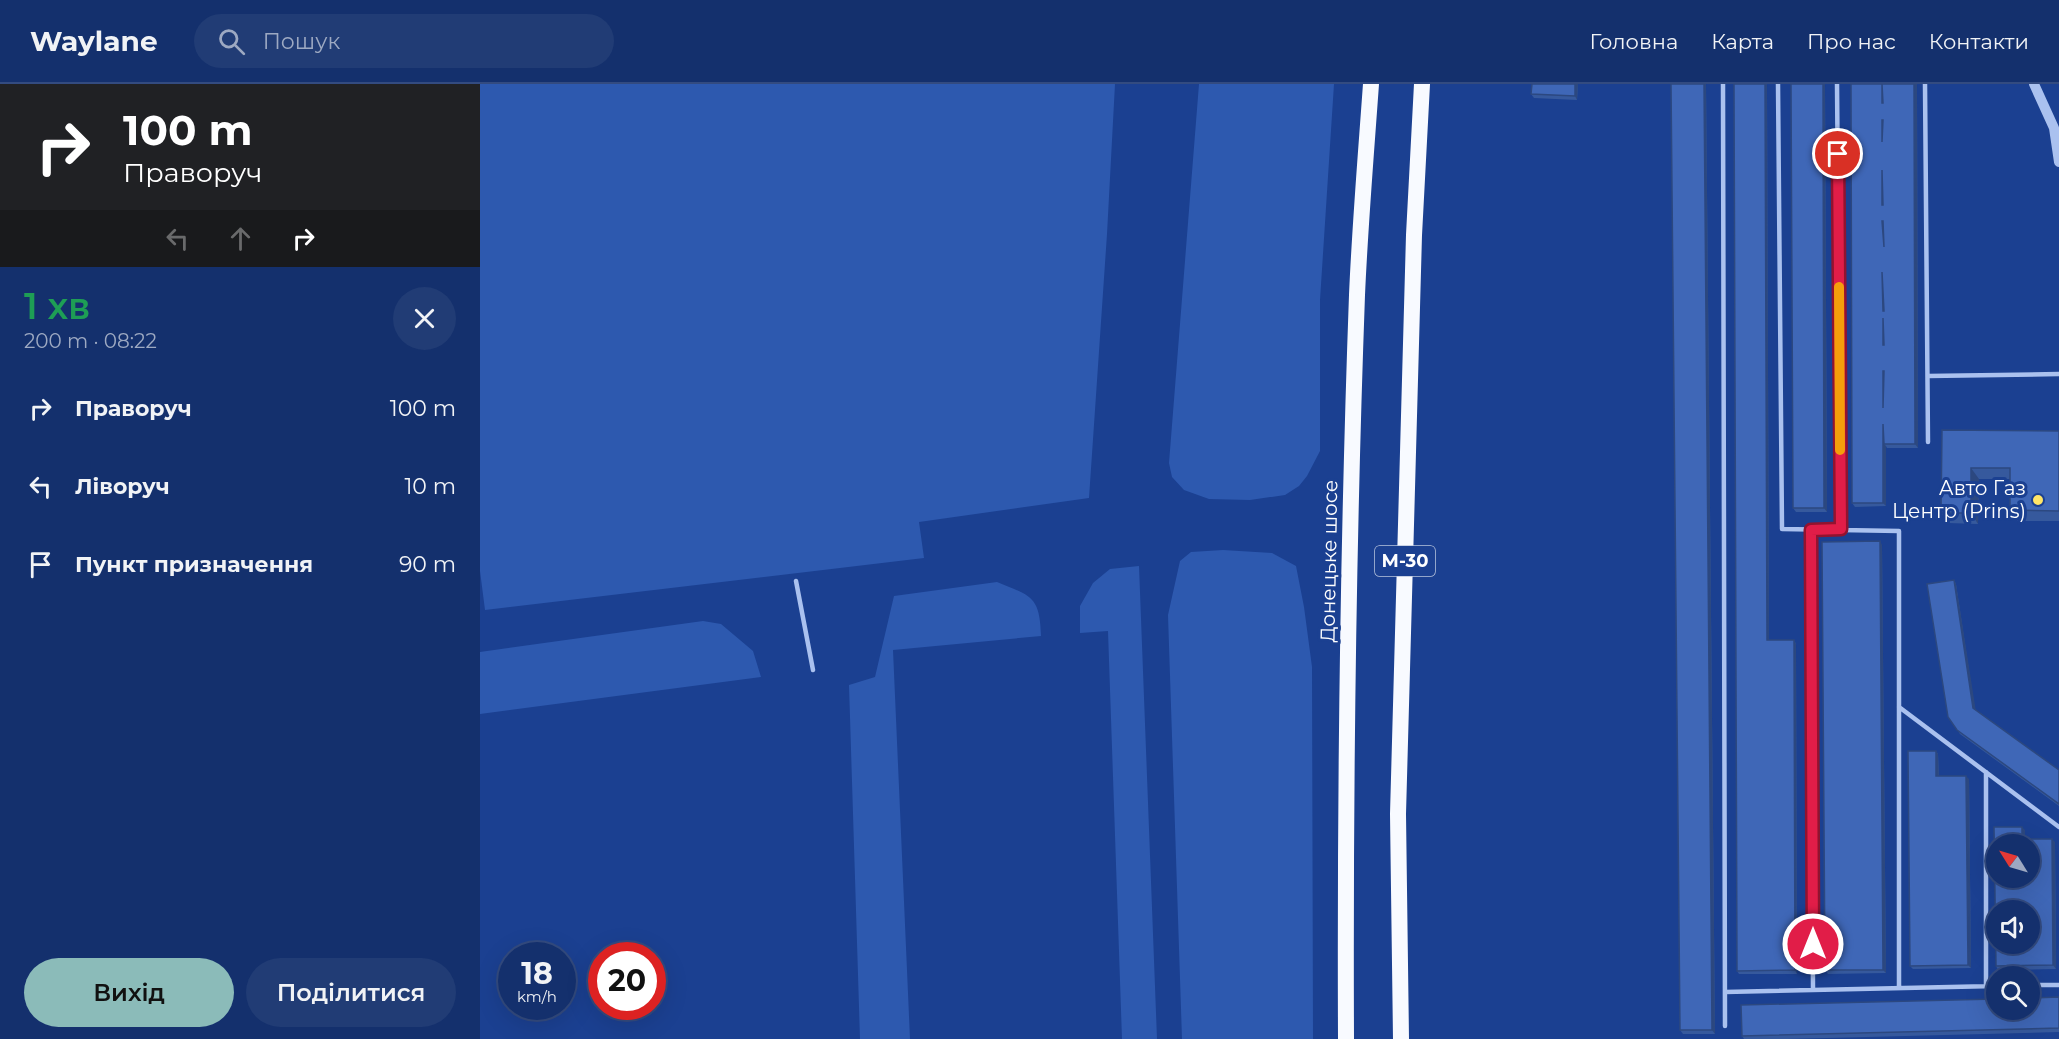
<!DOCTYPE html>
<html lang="uk">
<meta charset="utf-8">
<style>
:root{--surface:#14306d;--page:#213c75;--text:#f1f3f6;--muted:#9da9c2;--line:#334b80;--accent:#8bbbb9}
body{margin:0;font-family:Montserrat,sans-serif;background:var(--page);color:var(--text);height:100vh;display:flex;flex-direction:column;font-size:22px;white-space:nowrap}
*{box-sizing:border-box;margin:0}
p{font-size:20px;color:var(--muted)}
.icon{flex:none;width:33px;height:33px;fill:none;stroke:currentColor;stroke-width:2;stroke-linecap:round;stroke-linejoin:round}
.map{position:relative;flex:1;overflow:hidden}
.details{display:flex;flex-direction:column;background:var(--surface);width:480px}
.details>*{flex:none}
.guide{background:#202124;color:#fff;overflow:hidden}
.needle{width:39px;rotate:307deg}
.fabs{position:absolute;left:1506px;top:750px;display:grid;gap:12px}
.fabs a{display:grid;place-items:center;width:54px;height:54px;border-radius:50%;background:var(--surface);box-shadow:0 6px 24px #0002,0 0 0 2px var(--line);font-size:30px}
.speed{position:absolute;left:18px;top:858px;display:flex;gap:12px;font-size:30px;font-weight:700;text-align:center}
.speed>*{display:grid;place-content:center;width:78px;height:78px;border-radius:50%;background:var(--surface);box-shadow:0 6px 24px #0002,0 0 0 2px var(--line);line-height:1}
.speed small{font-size:15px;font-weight:400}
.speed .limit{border:9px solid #d22;background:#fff;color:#111}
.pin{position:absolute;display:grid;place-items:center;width:51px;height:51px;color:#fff;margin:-26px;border:3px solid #fff;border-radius:50%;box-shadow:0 2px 6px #0007}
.me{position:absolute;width:66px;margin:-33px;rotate:0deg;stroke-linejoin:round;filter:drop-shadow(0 0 4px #0008)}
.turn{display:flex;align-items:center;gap:21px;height:126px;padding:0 24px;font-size:27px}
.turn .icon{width:78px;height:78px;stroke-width:2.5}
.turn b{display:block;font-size:42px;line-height:51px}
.lanes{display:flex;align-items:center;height:57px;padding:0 24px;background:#0003;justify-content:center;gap:30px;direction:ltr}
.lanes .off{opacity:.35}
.round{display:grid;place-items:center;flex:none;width:63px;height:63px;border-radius:32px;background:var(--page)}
.overview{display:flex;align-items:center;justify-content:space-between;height:102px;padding:0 24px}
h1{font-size:36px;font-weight:600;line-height:45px;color:#1e9e55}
.primary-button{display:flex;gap:12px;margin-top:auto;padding:12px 24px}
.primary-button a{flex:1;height:69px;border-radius:36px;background:var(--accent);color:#111;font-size:24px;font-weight:600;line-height:69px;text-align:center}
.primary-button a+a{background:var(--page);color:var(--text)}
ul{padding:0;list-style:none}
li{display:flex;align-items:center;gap:18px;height:78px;padding:0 24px}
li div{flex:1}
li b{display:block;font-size:22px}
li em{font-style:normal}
header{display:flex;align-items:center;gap:36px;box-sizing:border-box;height:84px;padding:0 30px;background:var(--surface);border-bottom:2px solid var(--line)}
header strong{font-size:28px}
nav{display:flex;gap:33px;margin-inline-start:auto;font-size:21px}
.search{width:420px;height:54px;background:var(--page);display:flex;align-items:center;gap:15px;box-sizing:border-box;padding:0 21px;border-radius:33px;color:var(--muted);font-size:22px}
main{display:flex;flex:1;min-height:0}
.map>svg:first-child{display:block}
.green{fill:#2d59af}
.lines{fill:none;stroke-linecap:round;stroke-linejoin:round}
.service{stroke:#aac1ef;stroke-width:4.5}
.tertiary{stroke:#aac1ef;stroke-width:10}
.trunk{stroke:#f8faff;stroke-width:16}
.wall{fill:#36599d}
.shaded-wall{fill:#2c4880}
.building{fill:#3f67b7;stroke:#2c4880;stroke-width:1.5;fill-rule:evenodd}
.route-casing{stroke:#92132f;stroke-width:15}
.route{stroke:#e11d48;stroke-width:10}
.slow{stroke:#f59e0b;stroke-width:10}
.poi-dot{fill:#ffe568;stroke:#1b4091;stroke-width:2}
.labels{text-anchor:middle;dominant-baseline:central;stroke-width:6;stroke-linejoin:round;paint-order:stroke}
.shield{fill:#1b4091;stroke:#bbc6de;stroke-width:1.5}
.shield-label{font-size:18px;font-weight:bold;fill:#fff}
.poi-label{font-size:20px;fill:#fff;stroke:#1b4091;text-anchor:end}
.street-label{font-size:20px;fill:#fff;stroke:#1b4091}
</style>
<header>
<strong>Waylane</strong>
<div class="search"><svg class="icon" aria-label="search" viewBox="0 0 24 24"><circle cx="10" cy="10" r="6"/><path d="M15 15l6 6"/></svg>Пошук</div>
<nav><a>Головна</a><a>Карта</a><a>Про нас</a><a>Контакти</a></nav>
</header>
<main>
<section class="details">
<div class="guide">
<div class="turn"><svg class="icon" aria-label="right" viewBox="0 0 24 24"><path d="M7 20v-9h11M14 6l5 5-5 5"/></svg><div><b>100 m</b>Праворуч</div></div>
<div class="lanes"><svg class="icon off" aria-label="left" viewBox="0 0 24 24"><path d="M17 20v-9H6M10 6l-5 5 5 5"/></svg><svg class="icon off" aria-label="ahead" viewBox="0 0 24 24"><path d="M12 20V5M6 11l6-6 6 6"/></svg><svg class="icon" aria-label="right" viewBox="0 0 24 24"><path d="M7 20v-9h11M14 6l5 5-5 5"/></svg></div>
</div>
<div class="overview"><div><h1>1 хв</h1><p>200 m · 08:22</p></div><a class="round"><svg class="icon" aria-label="close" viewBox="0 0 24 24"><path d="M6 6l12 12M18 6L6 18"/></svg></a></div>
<ul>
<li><svg class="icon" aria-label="right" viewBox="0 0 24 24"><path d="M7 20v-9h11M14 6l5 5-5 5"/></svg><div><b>Праворуч</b></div><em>100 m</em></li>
<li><svg class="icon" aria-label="left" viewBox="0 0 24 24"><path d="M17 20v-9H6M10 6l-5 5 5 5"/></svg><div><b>Ліворуч</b></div><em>10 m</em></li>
<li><svg class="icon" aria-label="arrive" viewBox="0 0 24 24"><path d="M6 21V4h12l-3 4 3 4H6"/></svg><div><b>Пункт призначення</b></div><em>90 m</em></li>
</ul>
<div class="primary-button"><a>Вихід</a><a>Поділитися</a></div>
</section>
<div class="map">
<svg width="1579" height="955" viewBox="0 0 1579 955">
<rect width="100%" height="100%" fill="#1b4091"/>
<path class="green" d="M 0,0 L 635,0 L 627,150 L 609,414 L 439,438 L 444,474 L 5,526 L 0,487 Z
M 719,0 L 854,0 L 840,216 L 840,367 L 827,392 L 819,402 L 805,411 L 770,416 L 729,415 L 704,406 L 692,393 L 689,379 Z
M 743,466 L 792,469 L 816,482 L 824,523 L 832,583 L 833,955 L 702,955 L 688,531 L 700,477 L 711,468 Z
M 659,482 L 677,955 L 642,955 L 628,547 L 600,549 L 600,522 L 613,499 L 630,485 Z
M 517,498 C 551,512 560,512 561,552 L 413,566 L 430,955 L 380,955 L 369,601 L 395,593 L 414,512 Z
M 223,537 L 241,540 L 273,567 L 281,593 L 0,630 L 0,568 Z"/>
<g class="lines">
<path class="service" d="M 1243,0 L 1245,942
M 1298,0 L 1302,445 L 1419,447 L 1419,904
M 1357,0 L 1361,445
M 1445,0 L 1448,358
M 1448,292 L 1579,290
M 1331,446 L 1333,906
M 316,497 L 333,586
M 1419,623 L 1579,743
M 1550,901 L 1579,901
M 1506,902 L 1506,688
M 1245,908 L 1516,902"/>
<path class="tertiary" d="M 1554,0 L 1574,44 L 1579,78"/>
<path class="trunk" d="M 866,955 C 865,707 868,459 877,211 C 880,141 886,70 891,0
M 921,955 L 918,730 L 934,151 L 942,0"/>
</g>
<path class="wall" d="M 1052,0 L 1098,0 L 1097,16 L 1054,14 L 1051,10 Z
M 1191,0 L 1226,0 L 1235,950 L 1203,950 L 1200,946 Z
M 1254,0 L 1287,0 L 1289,556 L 1314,556 L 1316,560 L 1317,890 L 1259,890 L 1257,887 Z
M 1311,0 L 1345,0 L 1347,428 L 1316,428 L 1313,424 Z
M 1371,0 L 1437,0 L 1438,364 L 1407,364 L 1406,362 L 1406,422 L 1375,423 L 1372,419 Z
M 1462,346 L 1579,347 L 1579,437 L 1537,437 L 1530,426 L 1530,395 L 1499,395 L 1498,440 L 1468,439 L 1461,429 Z
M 1402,461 L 1406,889 L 1348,890 L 1345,886 Z
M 1474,496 L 1476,500 L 1495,626 L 1579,686 L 1579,722 L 1480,650 L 1468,633 Z
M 1456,667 L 1458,670 L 1459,692 L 1489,695 L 1491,884 L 1433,885 L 1430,882 Z
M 1545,746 L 1545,755 L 1575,758 L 1576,885 L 1518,886 L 1516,882 Z
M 1579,913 L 1579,948 L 1308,955 L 1264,955 L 1262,952 Z"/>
<path class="shaded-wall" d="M 1095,0 L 1098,0 L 1097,16 L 1095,12 Z
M 1224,0 L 1226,0 L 1235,950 L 1232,946 Z
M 1285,0 L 1287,0 L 1289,560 L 1287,556 Z
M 1343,0 L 1345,0 L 1347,428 L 1344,424 Z
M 1434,0 L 1437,0 L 1438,364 L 1435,360 Z
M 1403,340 L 1404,360 L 1406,362 L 1406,422 L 1403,419 Z
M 1491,384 L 1499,395 L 1498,440 L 1491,429 Z
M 1400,457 L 1402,461 L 1406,889 L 1403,886 Z
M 1474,496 L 1476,500 L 1496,628 L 1493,624 Z
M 1314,556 L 1316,560 L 1317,890 L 1315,886 Z
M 1456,667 L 1458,670 L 1459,696 L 1456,692 Z
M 1486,692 L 1489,695 L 1491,884 L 1488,881 Z
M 1542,743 L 1545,746 L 1545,759 L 1542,755 Z
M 1572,755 L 1575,758 L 1576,885 L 1573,881 Z"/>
<path class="building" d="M 1052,0 L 1095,0 L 1095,12 L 1051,10 Z
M 1191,0 L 1224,0 L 1232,946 L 1200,946 Z
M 1254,0 L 1285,0 L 1287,556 L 1314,556 L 1315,886 L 1257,887 Z
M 1311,0 L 1343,0 L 1344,424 L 1313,424 Z
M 1371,0 L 1402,0 L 1402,19 L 1403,19 L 1402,0 L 1434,0 L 1435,360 L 1404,360 L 1403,340 L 1403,419 L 1372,419 ZM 1402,36 L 1403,36 L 1402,58 ZM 1402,86 L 1403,121 L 1402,121 ZM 1402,137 L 1403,137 L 1404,163 ZM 1402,188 L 1404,227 L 1403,227 ZM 1403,234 L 1404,261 L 1403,261 ZM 1403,287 L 1404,287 L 1403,324 Z
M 1462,346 L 1579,347 L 1579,427 L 1530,426 L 1530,384 L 1491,384 L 1491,429 L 1461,429 Z
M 1400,457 L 1403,886 L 1345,886 L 1342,458 Z
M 1474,496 L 1493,624 L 1579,686 L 1579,720 L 1477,646 L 1468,633 L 1447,500 Z
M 1428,667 L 1456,667 L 1456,692 L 1486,692 L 1488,881 L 1430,882 Z
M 1514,743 L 1542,743 L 1542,755 L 1572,755 L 1573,881 L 1516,882 ZM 1516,760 L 1550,760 L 1550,794 L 1516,794 ZM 1516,826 L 1550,826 L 1550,860 L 1516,860 Z
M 1579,913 L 1579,944 L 1262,952 L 1261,921 L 1516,915 L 1516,926 L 1550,926 L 1550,914 Z"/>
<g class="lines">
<g class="route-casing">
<path id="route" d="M 1333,860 L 1331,446 L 1361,445 L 1358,70"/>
</g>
<use href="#route" class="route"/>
<path class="slow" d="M 1359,203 L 1360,366"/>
</g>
<circle class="poi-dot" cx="1558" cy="416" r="6"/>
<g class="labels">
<rect class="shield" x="895" y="462" width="60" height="30" rx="4.5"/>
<g class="shield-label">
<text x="925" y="477">М-30</text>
</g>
<g class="poi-label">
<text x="1546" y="404">Авто Газ<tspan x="1546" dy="23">Центр (Prins)</tspan></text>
</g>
<g class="street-label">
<text transform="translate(849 477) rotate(-89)">Донецьке шосе</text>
</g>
</g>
</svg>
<div class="fabs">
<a><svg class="needle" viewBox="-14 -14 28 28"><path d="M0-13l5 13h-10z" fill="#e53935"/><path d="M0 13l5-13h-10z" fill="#9da9c2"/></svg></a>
<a><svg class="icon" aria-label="sound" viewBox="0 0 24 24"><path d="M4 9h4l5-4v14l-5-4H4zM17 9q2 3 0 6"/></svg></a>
<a><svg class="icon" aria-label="search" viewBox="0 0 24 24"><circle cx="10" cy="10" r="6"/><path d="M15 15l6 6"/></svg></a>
</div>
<div class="speed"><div>18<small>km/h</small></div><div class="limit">20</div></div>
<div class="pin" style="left:1358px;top:70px;background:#d93025"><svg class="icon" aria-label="arrive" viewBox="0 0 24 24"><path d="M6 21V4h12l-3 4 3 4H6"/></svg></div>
<svg class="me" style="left:1333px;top:860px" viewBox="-20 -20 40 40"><circle r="17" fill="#e11d48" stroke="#fff" stroke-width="3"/><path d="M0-11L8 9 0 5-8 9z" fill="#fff"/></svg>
</div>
</main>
